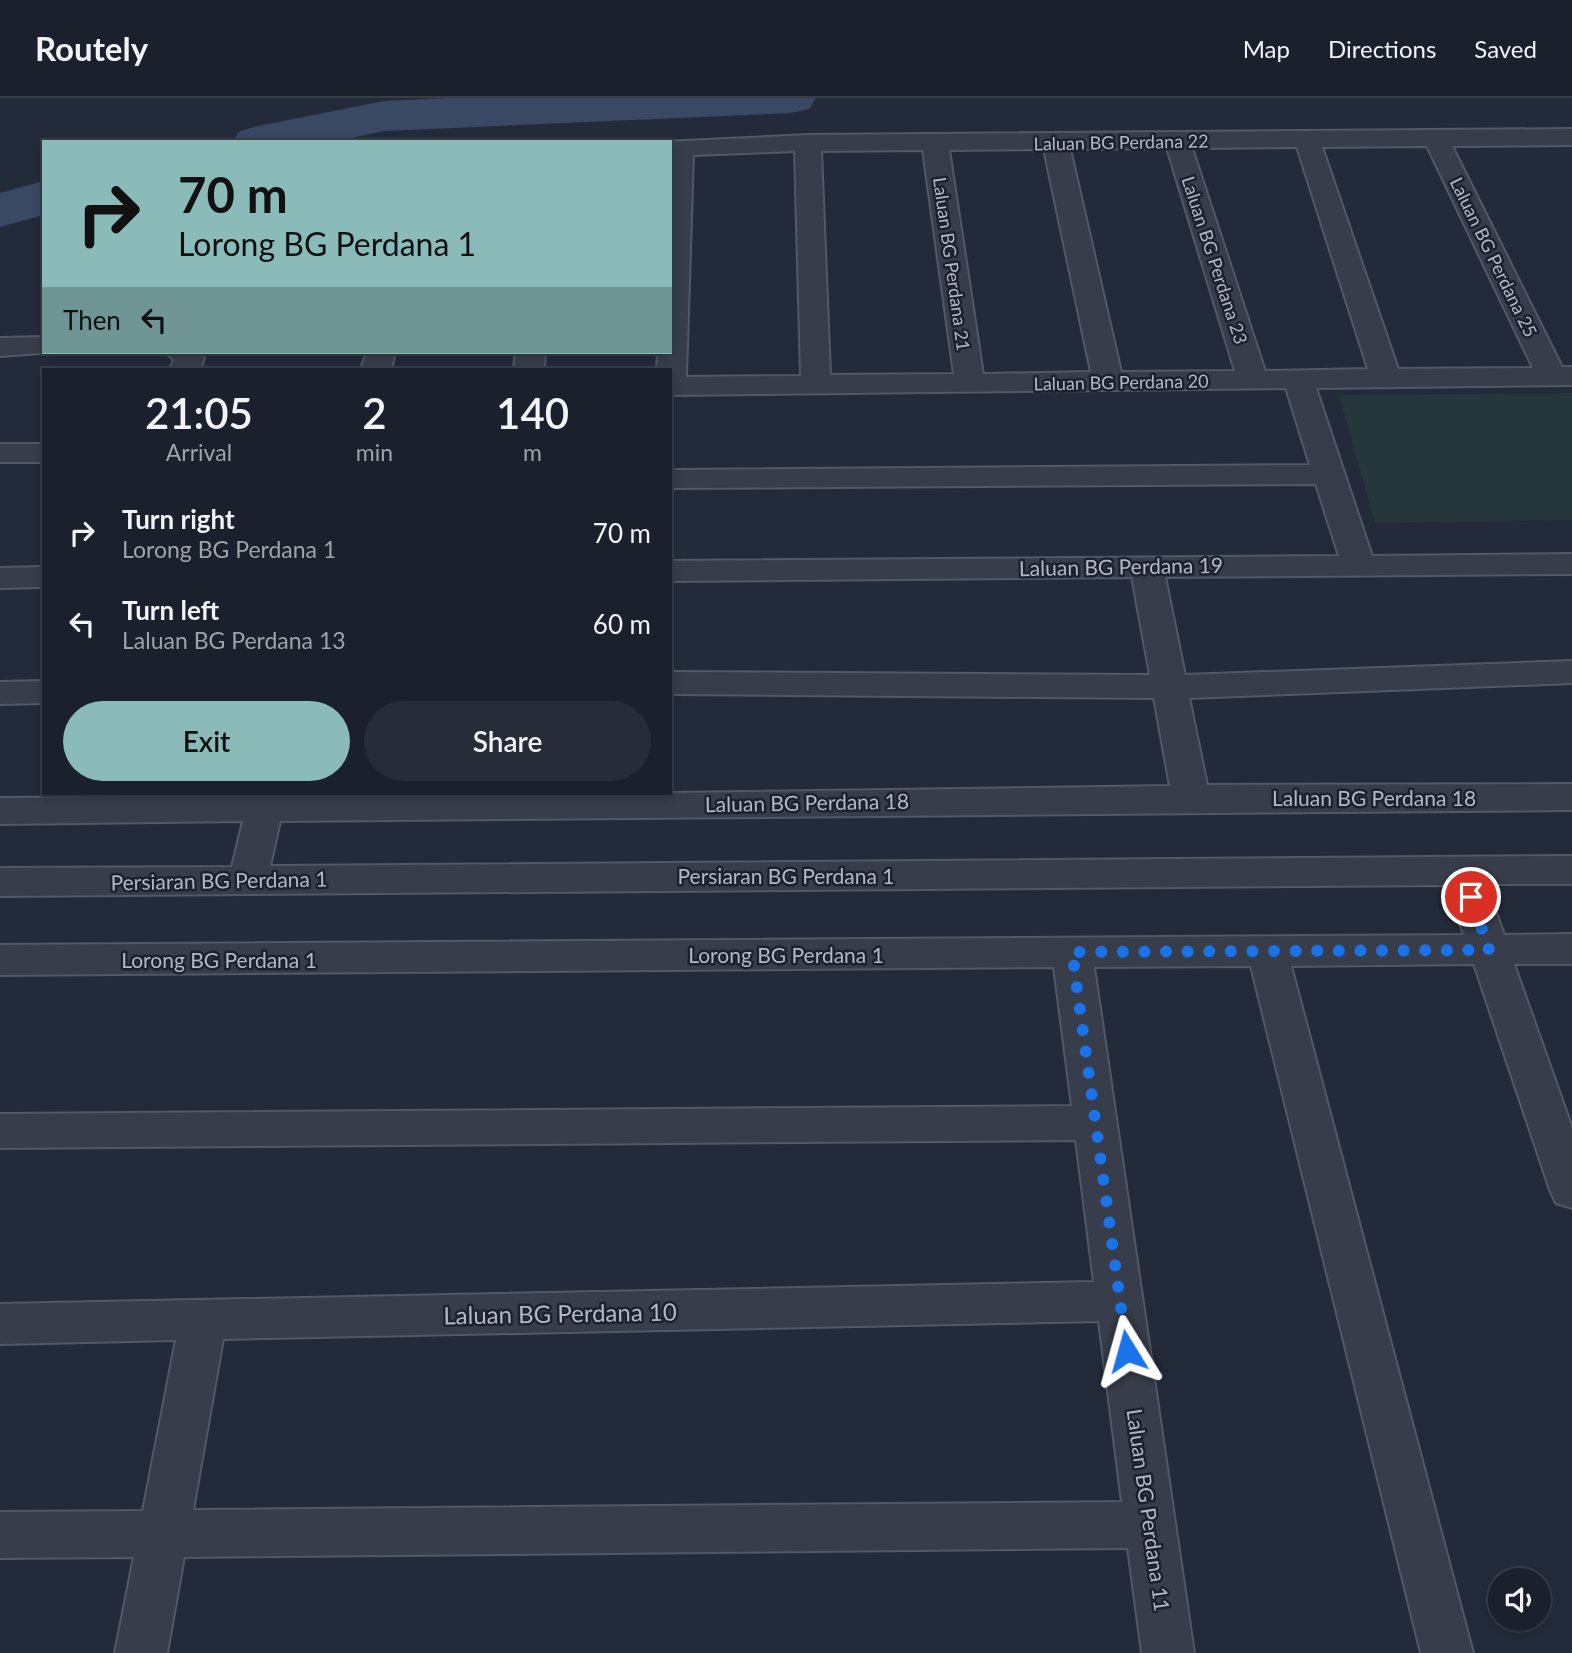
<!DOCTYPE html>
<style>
:root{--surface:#1a202c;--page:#272d38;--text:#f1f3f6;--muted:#9fa3a9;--line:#383e48;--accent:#8bbbb9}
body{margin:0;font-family:Lato,sans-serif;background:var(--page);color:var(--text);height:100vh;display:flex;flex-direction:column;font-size:26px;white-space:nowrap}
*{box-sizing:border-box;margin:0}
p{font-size:23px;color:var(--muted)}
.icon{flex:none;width:38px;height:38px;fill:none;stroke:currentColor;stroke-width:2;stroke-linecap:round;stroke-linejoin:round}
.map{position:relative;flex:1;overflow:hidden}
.panel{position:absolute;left:42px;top:270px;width:630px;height:427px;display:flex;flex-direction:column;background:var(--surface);border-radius:0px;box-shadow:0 4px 10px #0003,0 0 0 2px var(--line)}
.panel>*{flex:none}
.banner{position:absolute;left:42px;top:42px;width:630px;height:214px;border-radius:0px;box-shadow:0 4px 10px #0003,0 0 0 2px var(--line);background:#8bbbb9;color:#111;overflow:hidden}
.buttons{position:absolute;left:1488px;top:1470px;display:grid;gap:14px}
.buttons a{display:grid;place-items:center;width:63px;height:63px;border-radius:50%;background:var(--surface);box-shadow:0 4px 10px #0003,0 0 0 2px var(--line);font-size:35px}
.pin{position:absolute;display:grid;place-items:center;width:60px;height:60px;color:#fff;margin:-30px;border:4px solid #fff;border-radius:50%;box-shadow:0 2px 7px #0007}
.me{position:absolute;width:77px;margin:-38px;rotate:352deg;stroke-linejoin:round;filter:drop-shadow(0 0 5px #0008)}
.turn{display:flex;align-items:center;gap:24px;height:147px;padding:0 21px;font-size:32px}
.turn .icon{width:91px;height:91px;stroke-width:2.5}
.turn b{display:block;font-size:49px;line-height:60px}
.then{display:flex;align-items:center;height:66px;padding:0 21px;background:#0003;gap:14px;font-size:26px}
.eta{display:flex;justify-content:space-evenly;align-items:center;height:119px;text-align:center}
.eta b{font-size:42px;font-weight:600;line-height:49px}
.action{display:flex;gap:14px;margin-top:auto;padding:14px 21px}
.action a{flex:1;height:80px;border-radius:42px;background:var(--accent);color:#111;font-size:28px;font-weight:600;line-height:80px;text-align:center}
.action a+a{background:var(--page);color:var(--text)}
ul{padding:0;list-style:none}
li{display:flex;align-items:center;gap:21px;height:91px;padding:0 21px}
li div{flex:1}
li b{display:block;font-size:26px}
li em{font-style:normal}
header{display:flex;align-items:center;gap:42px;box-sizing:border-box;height:98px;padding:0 35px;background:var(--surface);border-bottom:2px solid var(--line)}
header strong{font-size:33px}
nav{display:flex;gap:38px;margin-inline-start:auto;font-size:24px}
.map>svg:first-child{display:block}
.green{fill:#25373b}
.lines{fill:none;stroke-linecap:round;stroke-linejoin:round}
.river{fill:#394863;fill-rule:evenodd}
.minor-casing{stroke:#525865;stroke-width:4}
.minor{fill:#373d4a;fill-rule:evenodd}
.route{stroke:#1a73e8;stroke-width:12;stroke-dasharray:0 21.6}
.labels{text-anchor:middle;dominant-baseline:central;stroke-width:5;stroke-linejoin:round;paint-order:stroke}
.far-street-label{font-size:18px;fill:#b2b8c6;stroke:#1c222f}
.street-label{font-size:21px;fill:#b2b8c6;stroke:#1c222f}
.near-street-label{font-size:24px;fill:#b2b8c6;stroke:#1c222f}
</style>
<header>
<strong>Routely</strong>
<nav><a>Map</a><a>Directions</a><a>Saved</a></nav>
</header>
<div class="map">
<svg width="1572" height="1555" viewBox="0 0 1572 1555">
<rect width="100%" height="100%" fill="#232b3a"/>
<path class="green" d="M 1572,295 L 1572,422 L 1375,425 L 1339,297 Z"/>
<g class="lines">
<path class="river" d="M 446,0 L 816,0 L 809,11 L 791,15 L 384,33 L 334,44 L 232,44 L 240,33 L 258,28 L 384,3 Z
M 44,83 L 44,117 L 0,129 L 0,95 Z"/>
<g class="minor-casing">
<path id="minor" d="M 1572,31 L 1572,47 L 1452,48 L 1562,269 L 1572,269 L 1572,287 L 1316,290 L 1372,458 L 1572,456 L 1572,476 L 1165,479 L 1185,577 L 1572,563 L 1572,585 L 1189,600 L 1207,687 L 1572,686 L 1572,712 L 280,723 L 270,768 L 1572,758 L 1572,786 L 1486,786 L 1504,837 L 1572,836 L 1572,866 L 1514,866 L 1572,1030 L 1572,1110 L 1556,1105 L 1550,1092 L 1474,866 L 1291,868 L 1473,1555 L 1421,1555 L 1251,868 L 1094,869 L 1194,1555 L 1142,1555 L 1128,1450 L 184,1459 L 167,1555 L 115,1555 L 134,1459 L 0,1460 L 0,1414 L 143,1413 L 176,1242 L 0,1246 L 0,1206 L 1094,1184 L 1076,1042 L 0,1050 L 0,1016 L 1072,1008 L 1054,869 L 0,877 L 0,847 L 1464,837 L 1447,787 L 0,798 L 0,770 L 232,769 L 243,723 L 0,726 L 0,700 L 249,698 L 250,695 L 670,695 L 1170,688 L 1154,600 L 670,596 L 670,574 L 1150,577 L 1132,479 L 670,483 L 670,463 L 1339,458 L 1316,386 L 670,390 L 670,372 L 1310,367 L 1286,290 L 670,297 L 670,271 L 657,271 L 658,254 L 670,254 L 670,44 L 664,44 L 808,37 ZM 1427,48 L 1533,270 L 1398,271 L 1322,49 ZM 1297,49 L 1368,271 L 1265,273 L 1192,50 ZM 1167,50 L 1235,273 L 1121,274 L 1070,51 ZM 1044,51 L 1091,274 L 983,276 L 949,52 ZM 923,52 L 954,276 L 830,277 L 821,53 ZM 795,53 L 801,278 L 686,279 L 693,57 ZM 1099,1223 L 1122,1404 L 193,1412 L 223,1241 Z
M 44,239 L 44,254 L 54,254 L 0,258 L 0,240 Z
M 166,254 L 199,254 L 204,260 L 200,271 L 170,271 L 174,262 Z
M 367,254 L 395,254 L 391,271 L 361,271 Z
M 516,254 L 545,254 L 544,271 L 514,271 Z
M 0,346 L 44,346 L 44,364 L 0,364 Z
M 44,469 L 44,489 L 0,490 L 0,470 Z
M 44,583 L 44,605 L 0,606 L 0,584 Z"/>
</g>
<use href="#minor" class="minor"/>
</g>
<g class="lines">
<path class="route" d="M 1127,1253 L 1072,854 L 1489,852 L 1471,799"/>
</g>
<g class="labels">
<g class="far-street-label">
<text transform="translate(1121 44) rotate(-1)">Laluan BG Perdana 22</text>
<text transform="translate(1494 159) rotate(64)">Laluan BG Perdana 25</text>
<text transform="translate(1215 162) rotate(72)">Laluan BG Perdana 23</text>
<text transform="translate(952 166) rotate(82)">Laluan BG Perdana 21</text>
<text transform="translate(1121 284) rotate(-1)">Laluan BG Perdana 20</text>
</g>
<g class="street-label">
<text transform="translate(1121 468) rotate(-1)">Laluan BG Perdana 19</text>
<text x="1374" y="699">Laluan BG Perdana 18</text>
<text transform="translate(807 704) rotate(-1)">Laluan BG Perdana 18</text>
<text x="786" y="777">Persiaran BG Perdana 1</text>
<text transform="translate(219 782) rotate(-1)">Persiaran BG Perdana 1</text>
<text x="786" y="856">Lorong BG Perdana 1</text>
<text x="219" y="861">Lorong BG Perdana 1</text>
<text transform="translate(1149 1412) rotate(82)">Laluan BG Perdana 11</text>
</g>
<g class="near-street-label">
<text transform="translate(560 1215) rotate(-1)">Laluan BG Perdana 10</text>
</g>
</g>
</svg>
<div class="buttons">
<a><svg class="icon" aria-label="sound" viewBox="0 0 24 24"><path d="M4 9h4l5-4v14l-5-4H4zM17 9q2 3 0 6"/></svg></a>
</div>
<div class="pin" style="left:1471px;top:799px;background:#d93025"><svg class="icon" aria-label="arrive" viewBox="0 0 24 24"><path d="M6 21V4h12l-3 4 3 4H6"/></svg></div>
<svg class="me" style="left:1127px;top:1253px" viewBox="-20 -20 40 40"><path d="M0-17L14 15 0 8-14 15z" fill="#1a73e8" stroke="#fff" stroke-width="4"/></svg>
<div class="banner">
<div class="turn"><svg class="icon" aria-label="right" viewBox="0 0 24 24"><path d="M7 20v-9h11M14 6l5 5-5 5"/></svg><div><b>70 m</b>Lorong BG Perdana 1</div></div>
<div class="then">Then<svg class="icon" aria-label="left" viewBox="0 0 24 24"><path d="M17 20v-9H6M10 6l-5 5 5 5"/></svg></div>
</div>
<section class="panel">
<div class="eta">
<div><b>21:05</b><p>Arrival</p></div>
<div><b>2</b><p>min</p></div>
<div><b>140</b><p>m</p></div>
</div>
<ul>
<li><svg class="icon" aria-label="right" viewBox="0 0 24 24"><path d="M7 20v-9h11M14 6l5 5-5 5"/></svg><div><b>Turn right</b><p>Lorong BG Perdana 1</p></div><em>70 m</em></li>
<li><svg class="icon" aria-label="left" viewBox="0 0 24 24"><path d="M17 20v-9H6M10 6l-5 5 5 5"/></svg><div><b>Turn left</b><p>Laluan BG Perdana 13</p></div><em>60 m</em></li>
</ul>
<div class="action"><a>Exit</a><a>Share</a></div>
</section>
</div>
